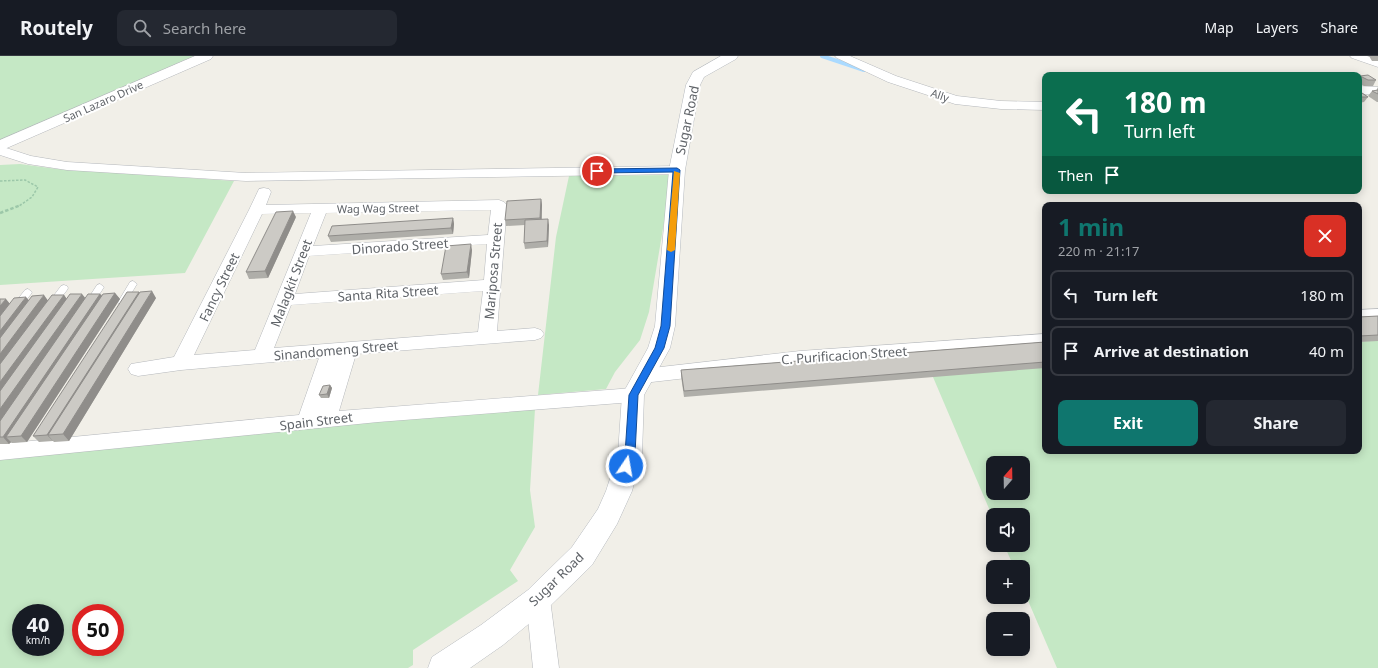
<!DOCTYPE html>
<meta charset="utf-8">
<style>
:root{--surface:#171b24;--page:#242831;--text:#f1f3f6;--muted:#9ea1a6;--line:#363941;--accent:#0f766e}
body{margin:0;font-family:"Noto Sans",sans-serif;background:var(--page);color:var(--text);height:100vh;display:flex;flex-direction:column;font-size:15px;white-space:nowrap}
*{box-sizing:border-box;margin:0}
p{font-size:13px;color:var(--muted)}
.icon{flex:none;width:22px;height:22px;fill:none;stroke:currentColor;stroke-width:2;stroke-linecap:round;stroke-linejoin:round}
.map{position:relative;flex:1;overflow:hidden}
.details{position:absolute;left:1042px;top:146px;width:320px;height:252px;display:flex;flex-direction:column;background:var(--surface);border-radius:8px;box-shadow:0 2px 10px #0003}
.details>*{flex:none}
.guide{position:absolute;left:1042px;top:16px;width:320px;height:122px;border-radius:8px;box-shadow:0 2px 10px #0003;background:#0b6e4f;color:#fff;overflow:hidden}
.needle{width:26px;rotate:20deg}
.controls{position:absolute;left:986px;top:400px;display:grid;gap:8px}
.controls a{display:grid;place-items:center;width:44px;height:44px;border-radius:8px;background:var(--surface);box-shadow:0 2px 10px #0003;font-size:20px}
.speed{position:absolute;left:12px;top:548px;display:flex;gap:8px;font-size:20px;font-weight:700;text-align:center}
.speed>*{display:grid;place-content:center;width:52px;height:52px;border-radius:50%;background:var(--surface);box-shadow:0 2px 10px #0003;line-height:1}
.speed small{font-size:10px;font-weight:400}
.speed .limit{border:6px solid #d22;background:#fff;color:#111}
.pin{position:absolute;display:grid;place-items:center;width:34px;height:34px;color:#fff;margin:-17px;border:2px solid #fff;border-radius:50%;box-shadow:0 1px 4px #0007}
.me{position:absolute;width:44px;margin:-22px;rotate:12deg;stroke-linejoin:round;filter:drop-shadow(0 0 3px #0008)}
.turn{display:flex;align-items:center;gap:14px;height:84px;padding:0 16px;font-size:18px}
.turn .icon{width:52px;height:52px;stroke-width:2.5}
.turn b{display:block;font-size:28px;line-height:34px}
.then{display:flex;align-items:center;height:38px;padding:0 16px;background:#0003;gap:8px;font-size:15px}
.round{display:grid;place-items:center;flex:none;width:42px;height:42px;border-radius:8px;background:var(--page)}
.overview{display:flex;align-items:center;justify-content:space-between;height:68px;padding:0 16px}
h1{font-size:24px;font-weight:700;line-height:30px;color:var(--accent)}
.button{display:flex;gap:8px;margin-top:auto;padding:8px 16px}
.button a{flex:1;height:46px;border-radius:8px;background:var(--accent);color:#fff;font-size:16px;font-weight:700;line-height:46px;text-align:center}
.button a+a{background:var(--page);color:var(--text)}
ul{padding:0;list-style:none}
li{display:flex;align-items:center;gap:12px;height:50px;margin:0 8px 6px;padding:0 8px;border:2px solid var(--line);border-radius:8px}
li div{flex:1}
li b{display:block;font-size:15px}
li em{font-style:normal}
header{display:flex;align-items:center;gap:24px;box-sizing:border-box;height:56px;padding:0 20px;background:var(--surface);border-bottom:1px solid var(--line)}
header strong{font-size:19px}
nav{display:flex;gap:22px;margin-inline-start:auto;font-size:14px}
.search{width:280px;height:36px;background:var(--page);display:flex;align-items:center;gap:10px;box-sizing:border-box;padding:0 14px;border-radius:8px;color:var(--muted);font-size:15px}
.map>svg:first-child{display:block}
.green{fill:#c5e8c5;fill-rule:evenodd}
.lines{fill:none;stroke-linecap:round;stroke-linejoin:round}
.stream{stroke:#aadaff;stroke-width:4}
.service-casing{stroke:#b5b8bc;stroke-width:1}
.minor-casing{stroke:#b5b8bc;stroke-width:1}
.tertiary-casing{stroke:#b5b8bc;stroke-width:1}
.secondary-casing{stroke:#b6babf;stroke-width:1}
.path-far1{stroke:#9cc7a9;stroke-width:1.5;stroke-dasharray:2.5 1.5;stroke-linecap:butt}
.path{stroke:#9cc7a9;stroke-width:2.5;stroke-dasharray:3.5 2;stroke-linecap:butt}
.service{fill:#fff;fill-rule:evenodd}
.minor{fill:#fff;fill-rule:evenodd}
.tertiary{fill:#fff;fill-rule:evenodd}
.secondary{fill:#fff;fill-rule:evenodd}
.wall{fill:#afaea9}
.shaded-wall{fill:#8f8d8a}
.building{fill:#cccac5;stroke:#8f8d8a}
.route{fill:#1a73e8;stroke:#114b97}
.slow{fill:#f59e0b}
.labels{text-anchor:middle;dominant-baseline:central;stroke-width:4;stroke-linejoin:round;paint-order:stroke}
.far-street-label{font-size:11px;fill:#5f6368;stroke:#fff}
.street-label{font-size:13px;fill:#5f6368;stroke:#fff}
</style>
<header>
<strong>Routely</strong>
<div class="search"><svg class="icon" aria-label="search" viewBox="0 0 24 24"><circle cx="10" cy="10" r="6"/><path d="M15 15l6 6"/></svg>Search here</div>
<nav><a>Map</a><a>Layers</a><a>Share</a></nav>
</header>
<div class="map">
<svg width="1378" height="612" viewBox="0 0 1378 612">
<rect width="100%" height="100%" fill="#f1efe8"/>
<path class="green" d="M 0,0 L 194,0 L 0,85 Z
M 20,108 L 57,113 L 234,125 L 185,217 L 0,229 L 0,109 Z
M 672,119 L 649,256 L 640,284 L 615,316 L 606,333 L 538,339 L 556,181 L 569,120 Z
M 1378,284 L 1378,612 L 1057,612 L 1023,533 L 1023,511 L 1014,511 L 1004,489 L 1023,489 L 1023,459 L 993,459 L 993,462 L 930,314 L 1045,307 L 1045,395 L 1359,395 L 1359,286 ZM 993,407 L 1023,407 L 1023,437 L 993,437 Z
M 535,353 L 530,434 L 535,471 L 510,514 L 518,525 L 413,594 L 413,609 L 408,612 L 0,612 L 0,401 L 345,368 ZM 21,557 L 55,557 L 55,591 L 21,591 ZM 81,557 L 115,557 L 115,591 L 81,591 Z"/>
<g class="lines">
<path class="stream" d="M 822,0 L 864,14"/>
<g class="service-casing">
<path id="service" d="M 133,225 L 137,228 L 126,246 L 125,248 L 119,248 L 118,246 L 130,226 Z
M 100,228 L 104,231 L 92,250 L 86,250 L 85,248 L 86,246 L 97,229 Z
M 64,229 L 67,230 L 68,232 L 67,234 L 55,250 L 49,250 L 48,248 L 49,246 L 61,230 Z
M 28,233 L 32,236 L 31,238 L 19,253 L 13,253 L 12,251 L 13,249 L 25,234 Z"/>
</g>
<g class="minor-casing">
<path id="minor" d="M 835,0 L 850,0 L 896,20 L 957,40 L 1001,45 L 1045,46 L 1045,54 L 1001,53 L 955,48 L 888,26 L 837,2 Z
M 1350,0 L 1367,0 L 1378,4 L 1378,11 L 1352,2 Z
M 1359,30 L 1378,31 L 1378,39 L 1359,38 Z
M 0,90 L 31,100 L 67,106 L 246,117 L 677,110 L 682,111 L 684,114 L 682,117 L 677,118 L 246,125 L 67,114 L 28,108 L 0,99 Z
M 264,132 L 269,133 L 271,136 L 266,149 L 499,144 L 504,146 L 507,149 L 497,275 L 535,272 L 541,274 L 544,278 L 541,282 L 535,284 L 356,298 L 339,355 L 633,332 L 640,334 L 643,339 L 640,344 L 633,346 L 378,366 L 0,404 L 0,388 L 299,359 L 319,302 L 181,314 L 138,320 L 131,318 L 128,313 L 131,308 L 174,301 L 249,154 L 259,133 ZM 491,154 L 488,179 L 313,190 L 326,157 ZM 311,157 L 255,294 L 194,299 L 262,158 ZM 487,188 L 484,224 L 295,238 L 309,200 ZM 483,235 L 478,276 L 274,292 L 291,249 Z
M 1378,253 L 1378,265 L 1359,266 L 1359,254 Z
M 1045,278 L 1045,290 L 800,309 L 643,327 L 636,325 L 633,320 L 636,315 L 643,313 L 800,295 Z
M 538,531 L 547,535 L 550,543 L 559,612 L 533,612 L 526,543 L 529,535 Z"/>
</g>
<g class="tertiary-casing">
<path id="tertiary" d="M 195,0 L 213,0 L 211,3 L 0,95 L 0,84 Z"/>
</g>
<g class="secondary-casing">
<path id="secondary" d="M 721,0 L 738,0 L 736,3 L 704,21 L 700,29 L 685,114 L 675,270 L 670,292 L 644,339 L 642,398 L 632,435 L 617,468 L 592,509 L 548,552 L 503,589 L 470,612 L 428,612 L 432,601 L 481,569 L 528,534 L 572,491 L 598,453 L 606,435 L 618,398 L 622,339 L 648,292 L 655,270 L 669,114 L 686,29 L 693,16 Z"/>
</g>
<path class="path-far1" d="M 0,125 L 25,124 L 38,131 L 32,141 L 19,150"/>
<path class="path" d="M 0,157 L 21,149"/>
<use href="#service" class="service"/>
<use href="#minor" class="minor"/>
<use href="#tertiary" class="tertiary"/>
<use href="#secondary" class="secondary"/>
</g>
<path class="wall" d="M 1369,0 L 1378,0 L 1378,5 L 1372,5 Z
M 1359,20 L 1360,20 L 1376,24 L 1373,30 L 1364,30 L 1359,27 Z
M 1378,31 L 1378,46 L 1377,46 L 1368,40 L 1372,35 L 1376,35 Z
M 1359,35 L 1368,41 L 1364,46 L 1359,47 Z
M 541,143 L 542,149 L 542,163 L 549,169 L 548,191 L 525,193 L 524,187 L 525,169 L 506,170 L 505,164 Z
M 296,161 L 268,222 L 249,223 L 246,216 Z
M 453,162 L 454,168 L 453,178 L 331,186 L 328,180 Z
M 472,194 L 469,222 L 443,224 L 441,218 Z
M 139,236 L 140,237 L 156,242 L 69,385 L 54,386 L 53,385 L 39,386 L 33,380 Z
M 115,237 L 120,243 L 27,386 L 12,387 L 11,386 L 9,388 L 0,388 L 0,243 L 10,248 L 29,244 L 48,244 L 64,239 L 67,243 L 85,242 L 100,238 L 102,239 Z
M 1378,260 L 1378,285 L 1359,286 L 1359,261 Z
M 1045,286 L 1045,312 L 684,341 L 681,320 L 681,314 Z
M 330,329 L 332,332 L 329,342 L 321,342 L 319,339 Z"/>
<path class="shaded-wall" d="M 541,143 L 542,149 L 541,168 L 540,162 Z
M 293,155 L 296,161 L 268,222 L 265,215 Z
M 453,162 L 454,168 L 453,178 L 451,172 Z
M 548,163 L 549,169 L 548,191 L 547,185 Z
M 471,188 L 472,194 L 469,222 L 467,216 Z
M 152,235 L 156,242 L 69,385 L 63,378 Z
M 139,236 L 143,242 L 48,379 L 53,385 L 47,379 Z
M 115,237 L 120,243 L 27,386 L 21,380 Z
M 82,238 L 87,244 L 0,369 L 0,353 Z
M 100,238 L 105,244 L 6,381 L 11,386 L 9,388 L 3,381 Z
M 44,239 L 49,246 L 0,313 L 0,298 Z
M 64,239 L 68,245 L 0,341 L 0,326 Z
M 26,241 L 32,248 L 0,289 L 0,275 Z
M 6,243 L 11,249 L 0,264 L 0,250 Z
M 330,329 L 332,332 L 329,342 L 327,338 Z"/>
<path class="building" d="M 1368,19 L 1376,24 L 1368,24 L 1360,20 Z
M 1378,34 L 1378,38 L 1372,35 Z
M 1359,35 L 1368,41 L 1359,41 Z
M 541,143 L 540,162 L 505,164 L 507,145 Z
M 293,155 L 265,215 L 246,216 L 276,156 Z
M 453,162 L 451,172 L 328,180 L 332,170 Z
M 548,163 L 547,185 L 524,187 L 525,164 Z
M 471,188 L 467,216 L 441,218 L 446,190 Z
M 152,235 L 63,378 L 48,379 L 140,236 Z
M 127,236 L 139,236 L 47,379 L 33,380 Z
M 115,237 L 21,380 L 6,381 L 103,238 Z
M 70,238 L 82,238 L 0,353 L 0,335 Z
M 88,238 L 100,238 L 3,381 L 0,381 L 0,365 Z
M 44,239 L 0,298 L 0,282 L 32,240 Z
M 52,239 L 64,239 L 0,326 L 0,308 Z
M 26,241 L 0,275 L 0,260 L 14,242 Z
M 0,243 L 6,243 L 0,250 Z
M 1378,260 L 1378,279 L 1359,280 L 1359,261 Z
M 1045,286 L 1045,306 L 684,335 L 681,314 Z
M 330,329 L 327,338 L 319,339 L 323,330 Z"/>
<path class="route" d="M 677,112 L 680,114 L 670,270 L 664,292 L 638,339 L 635,398 L 630,413 L 626,414 L 622,413 L 621,410 L 625,398 L 629,339 L 655,292 L 661,270 L 673,116 L 597,117 L 593,115 L 597,113 Z"/>
<path class="slow" d="M 674,115 L 680,117 L 675,194 L 671,196 L 667,194 Z"/>
<g class="labels">
<g class="far-street-label">
<text transform="translate(940 39) rotate(19)">Ally</text>
<text transform="translate(103 45) rotate(-24)">San Lazaro Drive</text>
<text transform="translate(378 152) rotate(-1)">Wag Wag Street</text>
</g>
<g class="street-label">
<text transform="translate(687 64) rotate(-78)">Sugar Road</text>
<text transform="translate(400 190) rotate(-4)">Dinorado Street</text>
<text transform="translate(493 215) rotate(-85)">Mariposa Street</text>
<text transform="translate(291 227) rotate(-69)">Malagkit Street</text>
<text transform="translate(219 231) rotate(-64)">Fancy Street</text>
<text transform="translate(388 237) rotate(-4)">Santa Rita Street</text>
<text transform="translate(336 294) rotate(-5)">Sinandomeng Street</text>
<text transform="translate(844 299) rotate(-4)">C. Purificacion Street</text>
<text transform="translate(316 365) rotate(-7)">Spain Street</text>
<text transform="translate(556 523) rotate(-44)">Sugar Road</text>
</g>
</g>
</svg>
<div class="controls">
<a><svg class="needle" viewBox="-14 -14 28 28"><path d="M0-13l5 13h-10z" fill="#e53935"/><path d="M0 13l5-13h-10z" fill="#9ea1a6"/></svg></a>
<a><svg class="icon" aria-label="sound" viewBox="0 0 24 24"><path d="M4 9h4l5-4v14l-5-4H4zM17 9q2 3 0 6"/></svg></a>
<a>+</a>
<a>−</a>
</div>
<div class="speed"><div>40<small>km/h</small></div><div class="limit">50</div></div>
<div class="pin" style="left:597px;top:115px;background:#d93025"><svg class="icon" aria-label="arrive" viewBox="0 0 24 24"><path d="M6 21V4h12l-3 4 3 4H6"/></svg></div>
<svg class="me" style="left:626px;top:410px" viewBox="-20 -20 40 40"><circle r="17" fill="#1a73e8" stroke="#fff" stroke-width="3"/><path d="M0-11L8 9 0 5-8 9z" fill="#fff"/></svg>
<div class="guide">
<div class="turn"><svg class="icon" aria-label="left" viewBox="0 0 24 24"><path d="M17 20v-9H6M10 6l-5 5 5 5"/></svg><div><b>180 m</b>Turn left</div></div>
<div class="then">Then<svg class="icon" aria-label="arrive" viewBox="0 0 24 24"><path d="M6 21V4h12l-3 4 3 4H6"/></svg></div>
</div>
<section class="details">
<div class="overview"><div><h1>1 min</h1><p>220 m · 21:17</p></div><a class="round" style="background:#d93025;color:#fff"><svg class="icon" aria-label="close" viewBox="0 0 24 24"><path d="M6 6l12 12M18 6L6 18"/></svg></a></div>
<ul>
<li><svg class="icon" aria-label="left" viewBox="0 0 24 24"><path d="M17 20v-9H6M10 6l-5 5 5 5"/></svg><div><b>Turn left</b></div><em>180 m</em></li>
<li><svg class="icon" aria-label="arrive" viewBox="0 0 24 24"><path d="M6 21V4h12l-3 4 3 4H6"/></svg><div><b>Arrive at destination</b></div><em>40 m</em></li>
</ul>
<div class="button"><a>Exit</a><a>Share</a></div>
</section>
</div>
